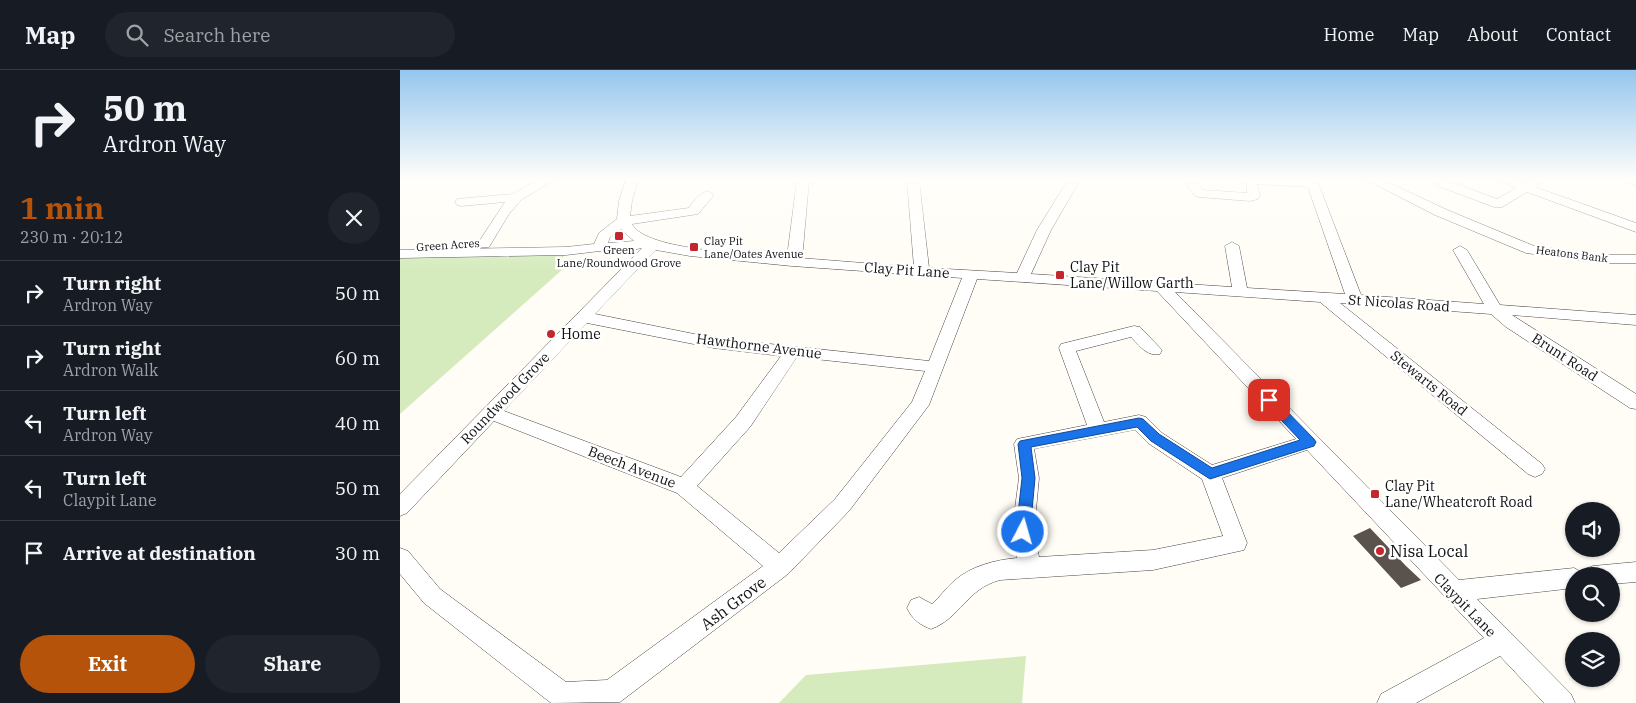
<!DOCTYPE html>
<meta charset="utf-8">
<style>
:root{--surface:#171b24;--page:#20242c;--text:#f1f3f6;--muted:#9ea1a6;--line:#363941;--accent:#b45309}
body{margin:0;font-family:"IBM Plex Serif",serif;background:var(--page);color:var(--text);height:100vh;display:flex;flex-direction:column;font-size:19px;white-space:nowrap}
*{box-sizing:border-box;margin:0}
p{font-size:16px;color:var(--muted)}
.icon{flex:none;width:28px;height:28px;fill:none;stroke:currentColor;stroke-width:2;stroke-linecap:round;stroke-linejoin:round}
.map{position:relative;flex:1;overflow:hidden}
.side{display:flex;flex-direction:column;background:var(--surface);width:400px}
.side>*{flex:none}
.banner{background:#171b24;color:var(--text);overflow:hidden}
.tools{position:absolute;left:1165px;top:432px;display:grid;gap:10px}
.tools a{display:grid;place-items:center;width:55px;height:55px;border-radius:50%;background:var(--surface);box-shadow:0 1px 4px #0004;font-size:25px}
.pin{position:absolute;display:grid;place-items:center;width:42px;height:42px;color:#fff;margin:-21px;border-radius:10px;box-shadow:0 2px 8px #0006}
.me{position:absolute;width:55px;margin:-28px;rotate:6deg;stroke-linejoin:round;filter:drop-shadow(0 0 4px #0008)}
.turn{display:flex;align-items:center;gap:18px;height:105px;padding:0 20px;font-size:22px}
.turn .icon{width:65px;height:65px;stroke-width:2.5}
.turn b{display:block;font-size:35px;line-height:42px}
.round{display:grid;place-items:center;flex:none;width:52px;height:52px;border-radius:26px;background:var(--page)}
.summary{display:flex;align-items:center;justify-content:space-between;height:85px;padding:0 20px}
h1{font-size:30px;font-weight:700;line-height:38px;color:var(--accent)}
.action{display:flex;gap:10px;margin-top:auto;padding:10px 20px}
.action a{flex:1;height:58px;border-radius:30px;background:var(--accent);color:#fff;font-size:20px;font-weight:700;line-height:58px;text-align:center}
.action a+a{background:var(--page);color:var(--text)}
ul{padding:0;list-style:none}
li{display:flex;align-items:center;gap:15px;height:65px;padding:0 20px;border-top:1px solid var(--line)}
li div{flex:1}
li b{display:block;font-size:19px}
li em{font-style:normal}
header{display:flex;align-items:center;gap:30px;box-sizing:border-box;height:70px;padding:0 25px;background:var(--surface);border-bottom:1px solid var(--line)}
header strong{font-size:24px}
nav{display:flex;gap:28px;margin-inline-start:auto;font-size:18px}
.search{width:350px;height:45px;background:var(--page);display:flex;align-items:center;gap:12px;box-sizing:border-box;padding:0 18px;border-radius:28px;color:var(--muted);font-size:19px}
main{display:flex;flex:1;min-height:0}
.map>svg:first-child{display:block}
.green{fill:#d5ebbd}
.building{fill:#5a524d}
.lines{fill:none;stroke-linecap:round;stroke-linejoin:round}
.minor-casing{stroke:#444;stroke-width:1}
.minor{fill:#fff;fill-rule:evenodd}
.route{fill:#1a73e8;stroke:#114b97}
.poi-dot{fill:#c4262e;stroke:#fff;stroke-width:2}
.labels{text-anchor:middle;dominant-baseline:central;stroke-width:5;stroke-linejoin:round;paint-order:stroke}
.far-poi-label{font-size:11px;fill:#111;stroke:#fff;text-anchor:start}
.far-street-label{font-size:11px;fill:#111;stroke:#fff}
.poi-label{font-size:14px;fill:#111;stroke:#fff;text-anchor:start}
.street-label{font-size:14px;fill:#111;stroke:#fff}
.near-poi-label{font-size:16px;fill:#111;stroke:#fff;text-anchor:start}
.near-street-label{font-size:16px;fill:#111;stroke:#fff}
</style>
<header>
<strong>Map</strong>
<div class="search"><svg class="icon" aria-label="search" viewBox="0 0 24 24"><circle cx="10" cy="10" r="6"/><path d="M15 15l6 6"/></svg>Search here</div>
<nav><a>Home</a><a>Map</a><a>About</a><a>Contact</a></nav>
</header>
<main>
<section class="side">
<div class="banner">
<div class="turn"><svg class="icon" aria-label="right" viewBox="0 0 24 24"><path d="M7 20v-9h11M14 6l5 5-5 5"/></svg><div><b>50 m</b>Ardron Way</div></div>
</div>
<div class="summary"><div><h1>1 min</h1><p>230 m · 20:12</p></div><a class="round"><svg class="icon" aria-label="close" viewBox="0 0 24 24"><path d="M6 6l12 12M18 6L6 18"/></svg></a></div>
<ul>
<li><svg class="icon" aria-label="right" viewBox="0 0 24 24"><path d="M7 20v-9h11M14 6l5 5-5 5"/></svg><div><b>Turn right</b><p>Ardron Way</p></div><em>50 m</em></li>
<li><svg class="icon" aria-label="right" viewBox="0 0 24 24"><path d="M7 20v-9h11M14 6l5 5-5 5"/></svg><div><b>Turn right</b><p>Ardron Walk</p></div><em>60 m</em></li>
<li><svg class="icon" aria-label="left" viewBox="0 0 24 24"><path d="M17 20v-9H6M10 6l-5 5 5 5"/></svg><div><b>Turn left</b><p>Ardron Way</p></div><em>40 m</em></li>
<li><svg class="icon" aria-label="left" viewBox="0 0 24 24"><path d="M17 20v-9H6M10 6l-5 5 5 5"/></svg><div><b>Turn left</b><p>Claypit Lane</p></div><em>50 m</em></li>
<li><svg class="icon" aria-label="arrive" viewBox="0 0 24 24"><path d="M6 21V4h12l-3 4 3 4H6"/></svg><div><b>Arrive at destination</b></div><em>30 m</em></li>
</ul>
<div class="action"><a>Exit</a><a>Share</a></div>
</section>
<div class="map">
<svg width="1236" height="633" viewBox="0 0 1236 633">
<rect width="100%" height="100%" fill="#fffdf5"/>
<path class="green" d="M 78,185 L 164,185 L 162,190 L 172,191 L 0,344 L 0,187 Z
M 626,586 L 622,633 L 379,633 L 406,605 Z"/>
<path class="building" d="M 970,458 L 1006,496 L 1021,510 L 1001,518 L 953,466 Z"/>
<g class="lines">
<g class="minor-casing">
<path id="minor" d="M 137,110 L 154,110 L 121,130 L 109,144 L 89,177 L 63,177 L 61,174 L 63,171 L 80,170 L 105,132 L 61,136 L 57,135 L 55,132 L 57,129 L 113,124 Z
M 226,110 L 238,110 L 232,131 L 230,146 L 289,138 C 294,130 299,124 308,121 L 314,125 L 298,144 L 232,154 C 245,181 355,184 387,187 L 397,110 L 409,110 L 403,179 L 400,188 L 514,197 L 507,110 L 519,110 L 529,198 L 617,203 L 637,160 L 668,110 L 680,110 L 651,160 L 631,204 L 832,217 L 825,176 L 832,172 L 839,176 L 847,218 L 945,224 L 908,117 L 857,114 L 860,126 L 858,129 L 850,131 L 799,127 L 795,126 L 786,115 L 792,111 L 796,112 L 803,120 L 847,123 L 846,110 L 917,110 L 961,225 L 1084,234 L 1053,180 L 1060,176 L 1067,180 L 1100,235 L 1236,245 L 1236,255 L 1112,245 L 1236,324 L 1236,339 L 1230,338 L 1106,257 L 1091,244 L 940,233 L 1142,394 L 1145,399 L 1142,404 L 1135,407 L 1128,404 L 920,232 L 775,222 L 1059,510 L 1174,498 L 1183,503 L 1185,499 L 1193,496 L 1236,492 L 1236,512 L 1211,514 L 1211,506 L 1174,506 L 1174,518 L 1077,529 L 1171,624 L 1175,633 L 1144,633 L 1100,586 L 1016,633 L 977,633 L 981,624 L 1084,568 L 907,380 L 822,408 L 847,473 L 844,480 L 753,500 L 600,510 C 566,519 561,548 531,559 C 520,555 512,549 507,538 L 511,530 L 519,527 L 532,534 C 540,527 546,518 554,511 C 571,496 595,490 617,488 L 612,461 L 619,408 L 614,374 L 617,369 L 687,355 L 659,278 L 661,274 L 734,256 L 740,257 L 762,280 L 760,284 C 747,287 739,275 731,267 L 676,281 L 704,352 L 739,345 L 746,347 L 762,363 L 812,395 L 896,369 L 757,221 L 577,209 L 529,335 L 449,441 L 388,504 L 220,632 L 151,633 L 24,533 L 0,504 L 0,478 L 8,481 L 40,519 L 166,612 L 207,610 L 363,496 L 277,423 L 94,351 L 7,443 L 0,446 L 0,424 L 242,178 L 227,181 L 200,181 L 166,185 L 0,188 L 0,180 L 166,177 L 194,174 L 199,163 L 217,149 L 219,131 ZM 221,159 L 234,171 L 208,173 L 210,167 ZM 256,180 L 290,186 L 392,196 L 562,208 L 529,291 L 314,268 L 195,244 ZM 187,253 L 314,278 L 381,286 L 336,347 L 281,407 L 104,341 ZM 397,287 L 525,301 L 512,332 L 435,429 L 379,483 L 297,416 L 350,357 ZM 735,360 L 748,373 L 802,409 L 823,466 L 753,480 L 639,487 L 634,461 L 639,408 L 634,379 Z
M 967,110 L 983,110 L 1045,139 L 1134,176 L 1200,185 L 1236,185 L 1236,193 L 1200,193 L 1126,183 L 1035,145 Z
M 1039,110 L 1046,110 L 1097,129 L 1116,118 L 1098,110 L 1116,110 L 1124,113 L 1132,110 L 1136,111 L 1138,114 L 1135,117 L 1236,153 L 1236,162 L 1127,122 L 1102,137 L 1094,137 L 1038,116 L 1036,113 Z
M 1225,110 L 1236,110 L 1236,116 Z"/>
</g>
<use href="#minor" class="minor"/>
</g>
<linearGradient id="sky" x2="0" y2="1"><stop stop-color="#95c6ee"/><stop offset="0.55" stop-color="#fffefa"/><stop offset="1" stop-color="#fffefa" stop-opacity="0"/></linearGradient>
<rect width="1236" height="199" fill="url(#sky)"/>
<path class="route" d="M 869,326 L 873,327 L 914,369 L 916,372 L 914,376 L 810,409 L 751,371 L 737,357 L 631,377 L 635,408 L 630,462 L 628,466 L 623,467 L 618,466 L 616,462 L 622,408 L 618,374 L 620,371 L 739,348 L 743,349 L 759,364 L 812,398 L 900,370 L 865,333 L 864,330 Z"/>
<g class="poi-dot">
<rect x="214" y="161" width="10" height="10" rx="2.5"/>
<rect x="289" y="172" width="10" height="10" rx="2.5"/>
<rect x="655" y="200" width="10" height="10" rx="2.5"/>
<circle cx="151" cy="264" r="5"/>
<rect x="970" y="419" width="10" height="10" rx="2.5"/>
<circle cx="980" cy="481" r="5"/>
</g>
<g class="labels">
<g class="far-poi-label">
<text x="304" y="171">Clay Pit<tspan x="304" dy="13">Lane/Oates Avenue</tspan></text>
<text x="219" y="180" text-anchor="middle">Green<tspan x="219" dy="13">Lane/Roundwood Grove</tspan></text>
</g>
<g class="far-street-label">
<text transform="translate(48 175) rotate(-4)">Green Acres</text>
<text transform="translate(1172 184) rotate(7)">Heatons Bank</text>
</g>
<g class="poi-label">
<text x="670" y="197">Clay Pit<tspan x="670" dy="16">Lane/Willow Garth</tspan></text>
<text x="161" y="264">Home</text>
<text x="985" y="416">Clay Pit<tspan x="985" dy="16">Lane/Wheatcroft Road</tspan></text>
</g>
<g class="street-label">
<text transform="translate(507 200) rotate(4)">Clay Pit Lane</text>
<text transform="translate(999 233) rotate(4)">St Nicolas Road</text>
<text transform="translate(359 276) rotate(7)">Hawthorne Avenue</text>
<text transform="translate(1165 287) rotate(33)">Brunt Road</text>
<text transform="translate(1029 313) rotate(39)">Stewarts Road</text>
<text transform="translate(105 328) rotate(-46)">Roundwood Grove</text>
<text transform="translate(232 397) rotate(21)">Beech Avenue</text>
<text transform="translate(1065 535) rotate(46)">Claypit Lane</text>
</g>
<g class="near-poi-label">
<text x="990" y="481">Nisa Local</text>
</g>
<g class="near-street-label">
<text transform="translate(333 533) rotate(-37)">Ash Grove</text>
</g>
</g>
</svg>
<div class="tools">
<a><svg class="icon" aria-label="sound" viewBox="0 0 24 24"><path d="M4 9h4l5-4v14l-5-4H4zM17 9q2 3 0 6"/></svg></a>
<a><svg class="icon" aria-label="search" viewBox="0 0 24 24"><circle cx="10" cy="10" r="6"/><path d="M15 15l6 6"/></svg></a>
<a><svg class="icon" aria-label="layers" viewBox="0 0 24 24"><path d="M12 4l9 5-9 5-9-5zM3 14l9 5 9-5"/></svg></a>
</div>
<div class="pin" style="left:869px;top:330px;background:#d93025"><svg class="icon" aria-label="arrive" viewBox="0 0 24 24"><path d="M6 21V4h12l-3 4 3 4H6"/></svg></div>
<svg class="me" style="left:623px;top:462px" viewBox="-20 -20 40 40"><circle r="17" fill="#1a73e8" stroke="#fff" stroke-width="3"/><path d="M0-11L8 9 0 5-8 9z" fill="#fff"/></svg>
</div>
</main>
